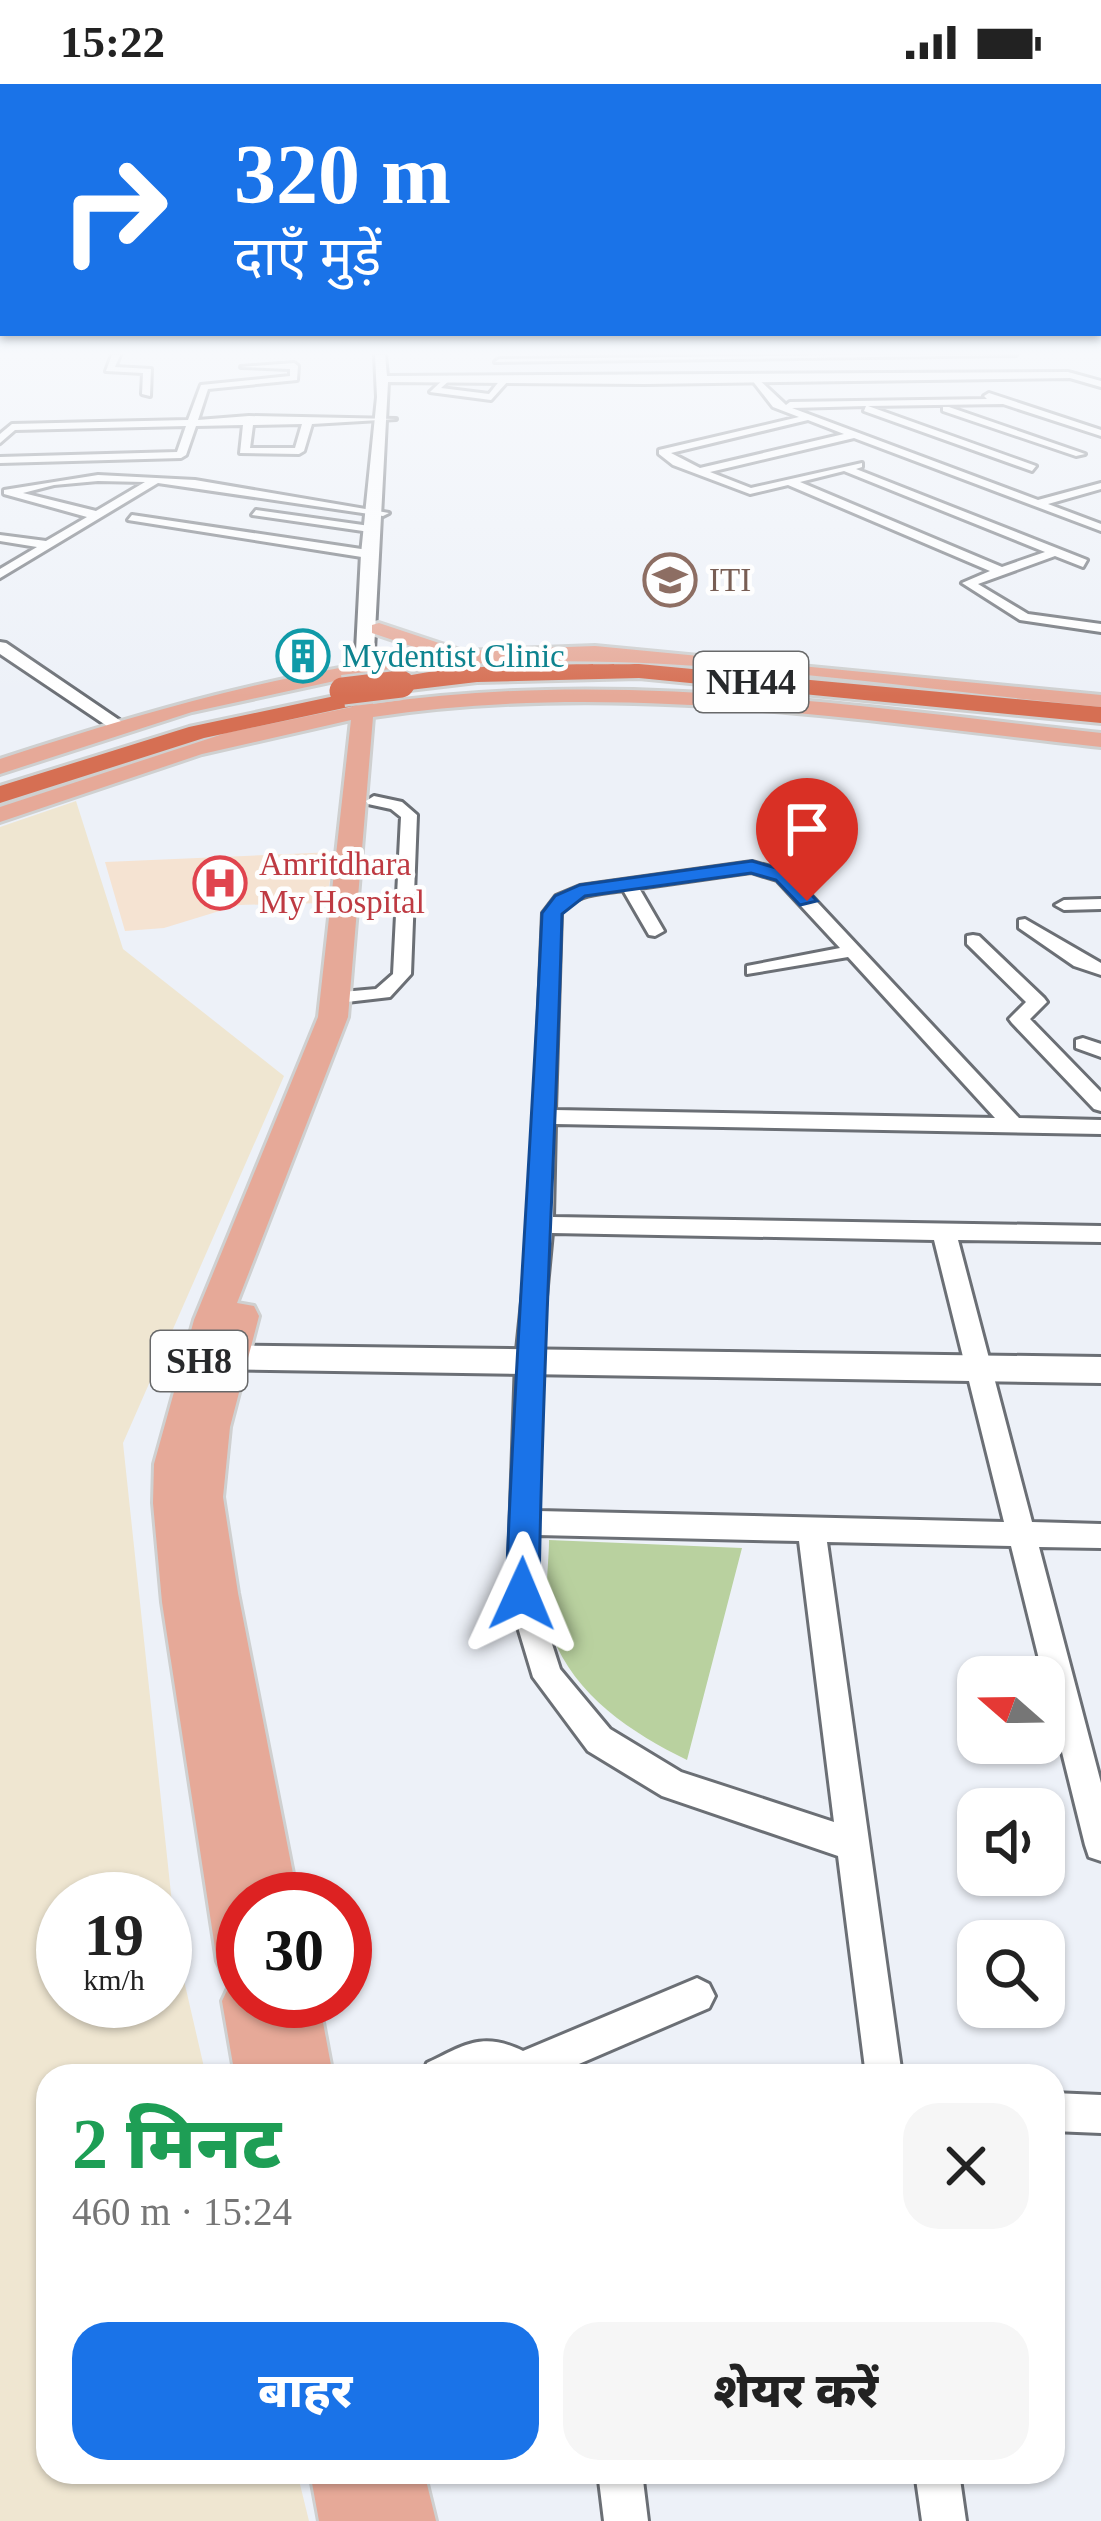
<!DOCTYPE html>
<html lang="hi">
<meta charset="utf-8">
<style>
:root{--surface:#fff;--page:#f6f6f6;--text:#222;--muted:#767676;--accent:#1a73e8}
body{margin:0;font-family:"Times New Roman","Noto Sans Devanagari",serif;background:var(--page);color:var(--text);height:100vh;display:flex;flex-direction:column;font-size:45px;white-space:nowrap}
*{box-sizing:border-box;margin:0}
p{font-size:39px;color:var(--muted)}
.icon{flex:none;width:66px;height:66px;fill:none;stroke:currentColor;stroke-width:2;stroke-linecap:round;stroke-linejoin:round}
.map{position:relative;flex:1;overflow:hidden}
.drawer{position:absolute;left:36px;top:1980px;width:1029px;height:420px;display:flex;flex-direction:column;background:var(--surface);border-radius:36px;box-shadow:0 3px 9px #0004}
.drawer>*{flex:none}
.hud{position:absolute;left:0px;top:0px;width:1101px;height:252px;box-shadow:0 3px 9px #0004;background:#1a73e8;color:#fff;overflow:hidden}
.needle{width:78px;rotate:290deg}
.controls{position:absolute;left:957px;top:1572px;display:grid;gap:24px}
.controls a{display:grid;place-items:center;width:108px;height:108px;border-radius:24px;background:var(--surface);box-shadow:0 3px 9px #0004;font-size:60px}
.speed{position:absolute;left:36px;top:1788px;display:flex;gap:24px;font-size:60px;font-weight:700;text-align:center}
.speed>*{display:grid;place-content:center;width:156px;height:156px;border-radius:50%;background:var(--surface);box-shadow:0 3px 9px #0004;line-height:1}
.speed small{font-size:30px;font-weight:400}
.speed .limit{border:18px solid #d22;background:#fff;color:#111}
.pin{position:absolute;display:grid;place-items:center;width:102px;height:102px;color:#fff;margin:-123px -51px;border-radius:50% 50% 50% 0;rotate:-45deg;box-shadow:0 0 12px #0007}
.pin .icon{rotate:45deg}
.me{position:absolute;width:132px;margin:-66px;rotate:1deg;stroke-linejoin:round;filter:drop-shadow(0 0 9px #0008)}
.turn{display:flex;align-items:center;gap:42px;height:252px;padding:0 36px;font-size:54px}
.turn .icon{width:156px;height:156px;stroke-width:2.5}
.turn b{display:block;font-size:84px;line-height:102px}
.round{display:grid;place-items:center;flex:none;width:126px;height:126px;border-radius:36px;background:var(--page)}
.summary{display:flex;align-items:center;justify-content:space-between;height:204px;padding:0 36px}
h1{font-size:72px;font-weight:800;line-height:90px;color:#1e9e55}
.button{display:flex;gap:24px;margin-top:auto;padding:24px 36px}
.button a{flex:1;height:138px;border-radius:36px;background:var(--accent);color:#fff;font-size:48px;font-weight:800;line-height:138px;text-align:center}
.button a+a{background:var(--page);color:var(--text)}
.status{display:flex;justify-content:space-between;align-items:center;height:84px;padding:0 60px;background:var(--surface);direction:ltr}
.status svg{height:33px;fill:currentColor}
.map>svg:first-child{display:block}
.commercial{fill:#efe6d1;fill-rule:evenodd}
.medical{fill:#f5e3d2}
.green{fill:#b9d19f}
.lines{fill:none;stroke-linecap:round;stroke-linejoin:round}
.minor-casing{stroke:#6b6f75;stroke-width:6}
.tertiary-casing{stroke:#6b6f75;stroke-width:6}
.primary-casing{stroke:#cfd0d0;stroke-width:6}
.motorway-casing{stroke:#cfd0d0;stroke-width:6}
.minor{fill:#fff;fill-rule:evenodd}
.tertiary{fill:#fff;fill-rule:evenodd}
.primary{fill:#e6a998;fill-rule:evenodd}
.motorway{fill:#d66f53;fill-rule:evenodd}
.motorway-bridge-casing{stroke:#cfd0d0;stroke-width:32;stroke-linecap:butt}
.motorway-bridge{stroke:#d66f53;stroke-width:27}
.route{fill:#1a73e8;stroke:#114b97;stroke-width:3}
.labels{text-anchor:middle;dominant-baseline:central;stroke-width:9;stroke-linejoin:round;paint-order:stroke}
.far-education-label{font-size:33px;fill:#785e54;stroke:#fefefe;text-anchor:start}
.far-culture-label{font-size:33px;fill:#0d838f;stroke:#fefefe;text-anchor:start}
.far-health-label{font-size:33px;fill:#be3a42;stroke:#fefefe;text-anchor:start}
.shield{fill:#fefefe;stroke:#68696a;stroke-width:3}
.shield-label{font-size:36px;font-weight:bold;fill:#27292b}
</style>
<div class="status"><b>15:22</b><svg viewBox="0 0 49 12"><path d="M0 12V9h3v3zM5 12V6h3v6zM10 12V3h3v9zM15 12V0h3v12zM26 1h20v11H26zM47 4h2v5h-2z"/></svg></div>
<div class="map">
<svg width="1101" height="2437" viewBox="0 0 1101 2437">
<rect width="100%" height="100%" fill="#edf1f8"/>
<path class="commercial" d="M 76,717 L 123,865 L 284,992 L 123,1359 L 177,1866 L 206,1992 L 48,1992 L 48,2388 L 297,2388 L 309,2437 L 0,2437 L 0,743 ZM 63,1815 L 165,1815 L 165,1917 L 63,1917 Z"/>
<path class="medical" d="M 335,768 L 326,819 L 239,821 L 164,844 L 125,847 L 105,778 Z"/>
<path class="green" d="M 549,1456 L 742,1464 L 687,1676 C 632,1649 575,1612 552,1551 C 542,1525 549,1483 549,1456 Z"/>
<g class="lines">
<g class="minor-casing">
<path id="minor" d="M 112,271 L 120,271 L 115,283 L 151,285 L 150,312 L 142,310 L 143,289 L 106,287 Z
M 859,271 L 1016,271 L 495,278 L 499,275 Z
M 294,279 L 298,282 L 297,296 L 208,305 L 198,336 L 249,332 L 396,335 L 312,340 L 304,367 L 299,370 L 240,369 L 243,341 L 196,342 L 186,371 L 181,374 L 0,379 L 0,373 L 177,368 L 186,342 L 15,346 L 0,359 L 0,350 L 12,340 L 188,336 L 201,301 L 290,292 L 290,285 L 241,283 ZM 302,340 L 295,364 L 250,364 L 253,341 Z
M 447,292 L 451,295 L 441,304 L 489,310 L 501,295 L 508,297 L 491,316 L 430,308 Z
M 756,293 L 786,321 L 790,318 L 987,315 L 984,312 L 989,309 L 1101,346 L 1101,352 L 1003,320 L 868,322 L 1036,382 L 1032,387 L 864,327 L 866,322 L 792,324 L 1038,416 L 1101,399 L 1101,405 L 1048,420 L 1101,440 L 1101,447 L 854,354 L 710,388 L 751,404 L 862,379 L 862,383 L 856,385 L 1087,476 L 1083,483 L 1055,472 L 978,500 L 1028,530 L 1101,540 L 1101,548 L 1020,536 L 962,499 L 990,487 L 788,401 L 750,410 L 673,381 L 659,370 L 659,366 L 799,333 L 773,323 L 752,296 ZM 808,336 L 844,350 L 700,384 L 671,369 ZM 844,387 L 1045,468 L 1002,483 L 800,398 Z
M 943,323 L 949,323 L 1085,370 L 1076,372 L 943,327 Z
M 98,391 L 195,396 L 389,429 L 383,432 L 158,399 L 0,494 L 0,485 L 37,463 L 0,457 L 0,451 L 46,457 L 87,433 L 4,410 L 4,406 ZM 98,397 L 145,398 L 96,427 L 23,409 L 54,401 Z
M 256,426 L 370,442 L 376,445 L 370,448 L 252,431 Z
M 132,431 L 368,466 L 374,470 L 368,474 L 128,436 Z
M 374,712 L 402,718 L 417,731 L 411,890 L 390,913 L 338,919 L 331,917 L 331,909 L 376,905 L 393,890 L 401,733 L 391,725 L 368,720 L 366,717 Z
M 752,778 L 789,788 L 1019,1034 L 1101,1036 L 1101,1050 L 555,1040 L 553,1133 L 1101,1142 L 1101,1158 L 958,1156 L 1032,1438 L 1101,1440 L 1101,1464 L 1039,1463 L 1101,1699 L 1101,1777 L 1089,1773 L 1085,1761 L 1011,1462 L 827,1458 L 902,1992 L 866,1992 L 838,1772 L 662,1712 L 588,1667 L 533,1593 L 508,1510 L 516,1276 L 530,1141 L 543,829 L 556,812 L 580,802 ZM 751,788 L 777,796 L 840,864 L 747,882 L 747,890 L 848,873 L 995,1034 L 555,1026 L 561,829 C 576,809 599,810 623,806 L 649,851 L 655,852 L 664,847 L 639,804 ZM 552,1149 L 934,1156 L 1004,1438 L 538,1427 L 540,1276 ZM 537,1451 L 799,1457 L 834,1738 L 681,1688 L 610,1645 L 560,1585 L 536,1510 Z
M 1101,815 L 1101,825 L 1064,826 L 1055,821 L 1064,816 Z
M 1025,835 L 1101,879 L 1101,891 L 1074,882 L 1019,844 L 1019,836 Z
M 973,851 L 979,852 L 1044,914 L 1047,918 L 1030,935 L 1101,1008 L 1101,1027 L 1094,1025 L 1012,939 L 1009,935 L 1026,918 L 967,860 L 967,852 Z
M 1083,954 L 1101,960 L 1101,973 L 1076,964 L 1076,956 Z
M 697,1894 L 709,1900 L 715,1912 L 709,1924 L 551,1992 L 422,1992 L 427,1979 C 465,1961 482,1947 523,1967 Z
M 1053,2009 L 1101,2011 L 1101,2049 L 1053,2047 Z
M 598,2388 L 642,2388 L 648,2437 L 604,2437 Z
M 915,2388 L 959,2388 L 966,2437 L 922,2437 Z"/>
</g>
<g class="tertiary-casing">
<path id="tertiary" d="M 375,271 L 385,271 L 387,292 L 1068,288 L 1101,297 L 1101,303 L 1070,294 L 645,300 L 388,298 L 373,586 L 364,591 L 355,586 L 361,470 L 377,313 Z
M 0,558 L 6,559 L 131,644 L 116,648 L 0,570 Z
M 207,1261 L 1101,1273 L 1101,1299 L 207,1285 L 196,1282 L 191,1273 L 196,1264 Z"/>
</g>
<g class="primary-casing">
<path id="primary" d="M 379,539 L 463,567 L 595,562 L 1101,611 L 1101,623 C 861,600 614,555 374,590 L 373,620 C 617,584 858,623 1101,649 L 1101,663 C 858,636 617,596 373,633 L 348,933 L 237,1219 L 254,1222 L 259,1232 L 230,1343 L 223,1413 L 238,1509 L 298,1815 L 243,1815 L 243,1917 L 319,1917 L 333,1992 L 235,1992 L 222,1917 L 231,1898 L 225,1895 L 217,1877 L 162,1518 L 153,1419 L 154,1380 L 194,1236 L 318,933 L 351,636 L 202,670 L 0,738 L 0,723 L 226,649 L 352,623 L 353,593 L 192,628 L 0,690 L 0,675 C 144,628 284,587 435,570 L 372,549 L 372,541 Z
M 310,2388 L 424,2388 L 436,2437 L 319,2437 Z"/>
</g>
<g class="motorway-casing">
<path id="motorway" d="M 639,580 L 1101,623 L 1101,639 L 639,594 L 477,598 L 401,607 L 389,600 C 415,577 595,581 639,580 Z
M 349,609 L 358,611 L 361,616 L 358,621 L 204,654 L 0,719 L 0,702 L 189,643 Z"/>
</g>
<use href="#minor" class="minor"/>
<use href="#tertiary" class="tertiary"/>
<use href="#primary" class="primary"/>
<use href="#motorway" class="motorway"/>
<g class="motorway-bridge-casing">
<path id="motorway-bridge" d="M 343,607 L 401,600"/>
</g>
<use href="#motorway-bridge" class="motorway-bridge"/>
</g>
<linearGradient id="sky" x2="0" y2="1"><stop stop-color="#90c6ef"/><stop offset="0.44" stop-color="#f7f9fc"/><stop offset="1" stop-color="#f7f9fc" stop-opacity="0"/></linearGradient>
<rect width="1101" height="612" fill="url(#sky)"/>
<path class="route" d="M 752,777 L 790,788 L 817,817 L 800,821 L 776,796 L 751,789 L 585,812 L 562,830 C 556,1057 542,1283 539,1510 L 534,1520 L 522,1525 L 511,1520 L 506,1510 C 514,1282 532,1056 542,829 L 555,812 L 580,801 Z"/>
<defs>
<g id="university-ring" transform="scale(2.7)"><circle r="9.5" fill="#fefefe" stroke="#8d6e63" stroke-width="1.5"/><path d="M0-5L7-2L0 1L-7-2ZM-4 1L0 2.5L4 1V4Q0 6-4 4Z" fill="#8d6e63"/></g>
<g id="building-ring" transform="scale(2.7)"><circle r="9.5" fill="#fefefe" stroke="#0f9aa8" stroke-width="1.5"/><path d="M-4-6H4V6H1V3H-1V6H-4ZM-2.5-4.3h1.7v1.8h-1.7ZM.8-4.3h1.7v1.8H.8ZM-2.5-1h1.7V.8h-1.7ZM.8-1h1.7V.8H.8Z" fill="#0f9aa8"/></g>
<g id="hospital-ring" transform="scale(2.7)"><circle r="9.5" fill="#fefefe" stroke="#e0444e" stroke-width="1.5"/><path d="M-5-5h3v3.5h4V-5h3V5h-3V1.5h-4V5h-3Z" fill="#e0444e"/></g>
</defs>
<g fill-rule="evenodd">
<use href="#university-ring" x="670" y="496"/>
<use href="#building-ring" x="303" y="572"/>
<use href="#hospital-ring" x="220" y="799"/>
</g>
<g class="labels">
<g class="far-education-label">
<text x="709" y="496">ITI</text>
</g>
<g class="far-culture-label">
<text x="342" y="572">Mydentist Clinic</text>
</g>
<g class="far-health-label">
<text x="259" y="780">Amritdhara<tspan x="259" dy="38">My Hospital</tspan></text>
</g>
<g class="shield">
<rect x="694" y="568" width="114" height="60" rx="9"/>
<rect x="151" y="1247" width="96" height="60" rx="9"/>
</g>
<g class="shield-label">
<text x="751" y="598">NH44</text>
<text x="199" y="1277">SH8</text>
</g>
</g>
</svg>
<div class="controls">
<a><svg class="needle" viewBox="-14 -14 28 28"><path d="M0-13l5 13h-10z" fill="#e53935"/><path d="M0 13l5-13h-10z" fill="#767676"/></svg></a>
<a><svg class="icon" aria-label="sound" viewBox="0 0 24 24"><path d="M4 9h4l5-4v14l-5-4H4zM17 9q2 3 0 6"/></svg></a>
<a><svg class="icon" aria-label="search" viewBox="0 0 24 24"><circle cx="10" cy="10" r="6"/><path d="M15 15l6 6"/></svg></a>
</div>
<div class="speed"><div>19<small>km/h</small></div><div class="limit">30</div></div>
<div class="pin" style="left:807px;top:817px;background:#d93025"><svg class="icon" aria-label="arrive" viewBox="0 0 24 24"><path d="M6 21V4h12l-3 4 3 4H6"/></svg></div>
<svg class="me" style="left:522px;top:1510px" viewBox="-20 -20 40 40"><path d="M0-17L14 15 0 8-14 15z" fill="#1a73e8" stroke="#fff" stroke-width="4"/></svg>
<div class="hud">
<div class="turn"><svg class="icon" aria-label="right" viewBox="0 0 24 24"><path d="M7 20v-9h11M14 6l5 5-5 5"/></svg><div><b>320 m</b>दाएँ मुड़ें</div></div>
</div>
<section class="drawer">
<div class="summary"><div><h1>2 मिनट</h1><p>460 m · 15:24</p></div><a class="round"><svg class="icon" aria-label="close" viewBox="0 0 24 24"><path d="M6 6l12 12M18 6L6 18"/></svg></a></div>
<div class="button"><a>बाहर</a><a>शेयर करें</a></div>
</section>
</div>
